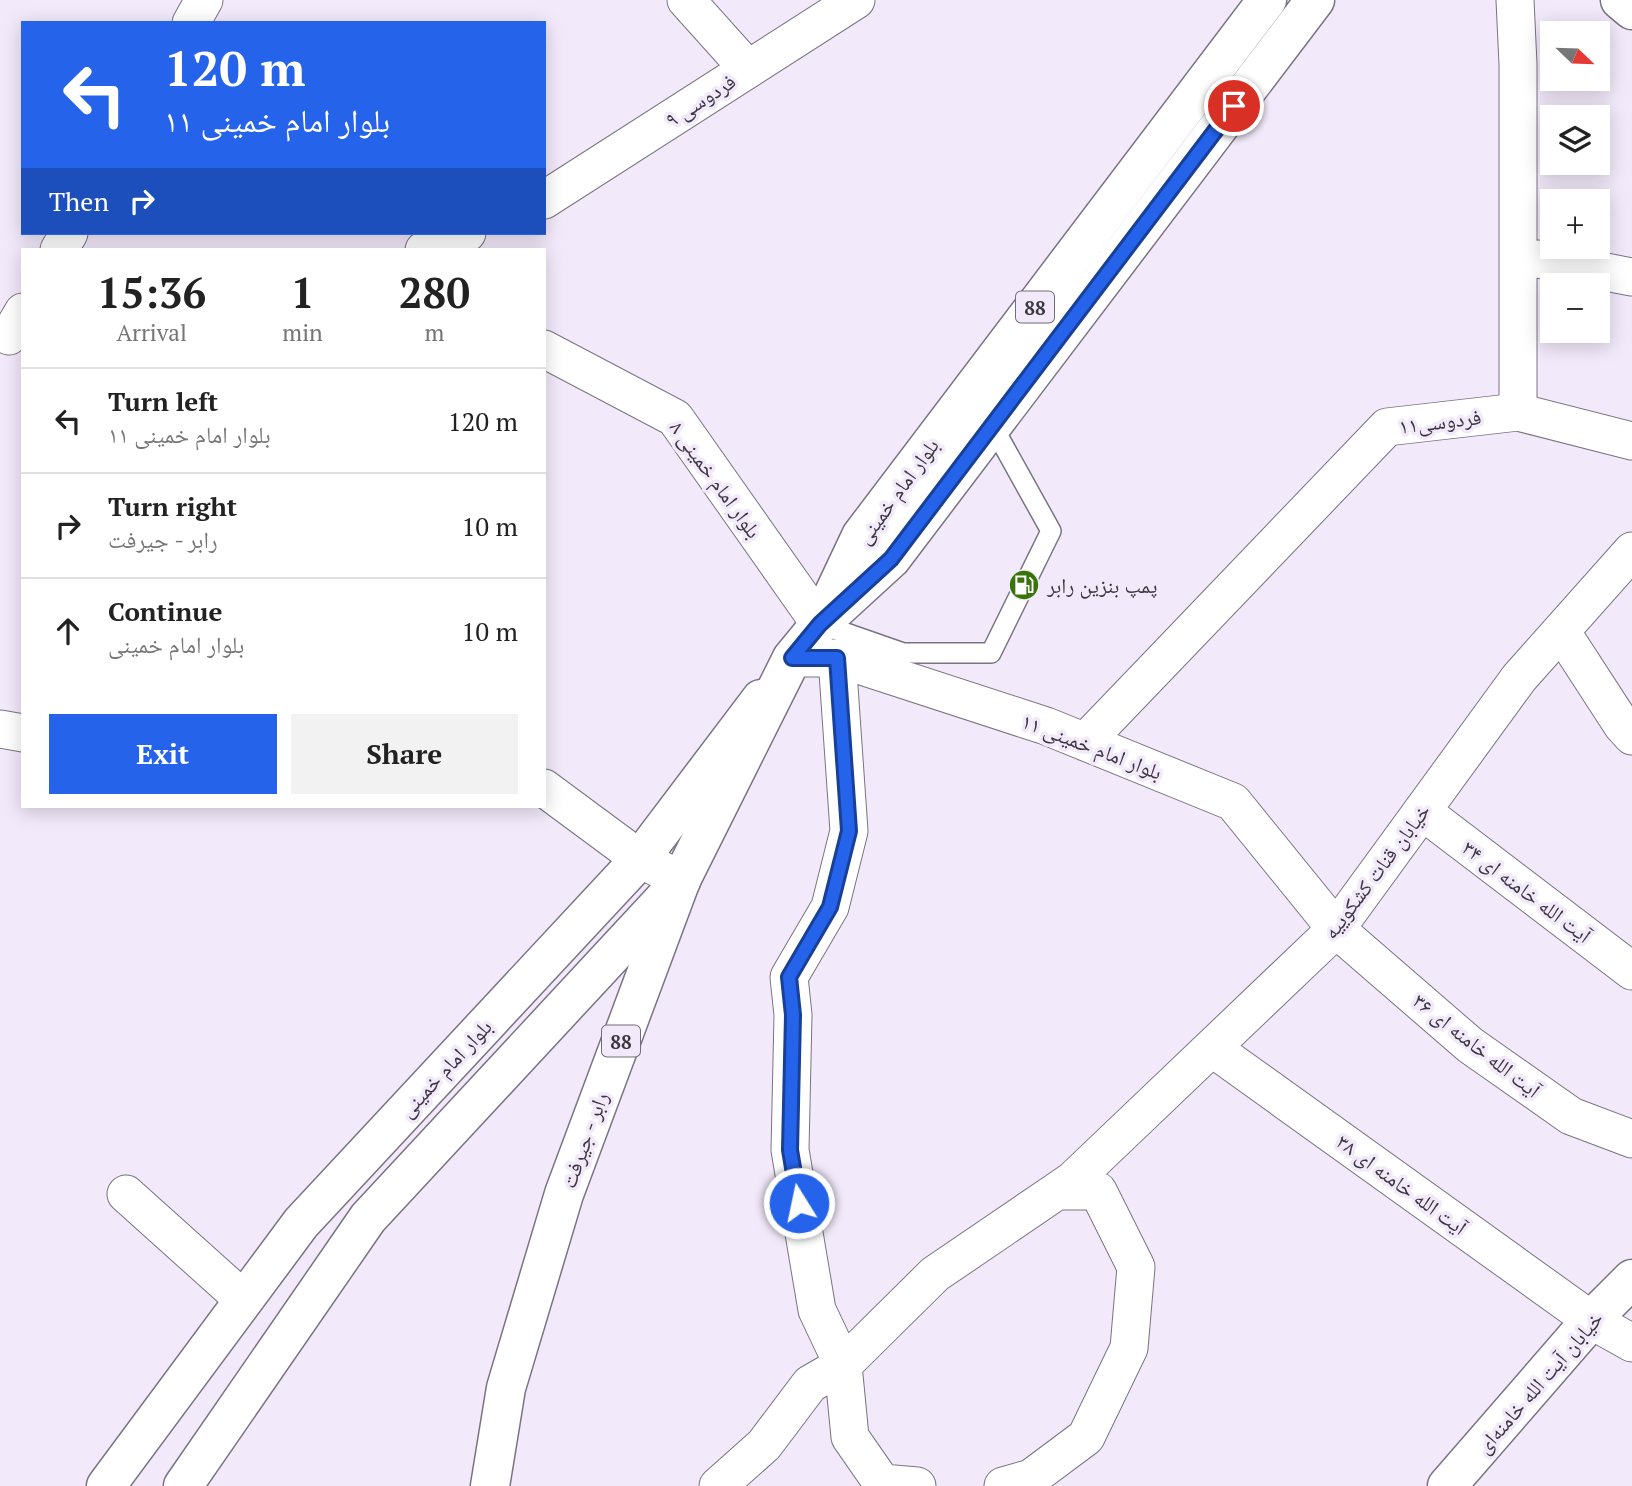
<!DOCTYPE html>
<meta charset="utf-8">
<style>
:root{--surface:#fff;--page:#f2f2f2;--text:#222;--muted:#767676;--line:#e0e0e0;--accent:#2563eb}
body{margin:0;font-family:"PT Serif","Noto Naskh Arabic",serif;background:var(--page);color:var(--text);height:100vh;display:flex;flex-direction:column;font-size:26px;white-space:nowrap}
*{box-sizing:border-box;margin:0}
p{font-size:23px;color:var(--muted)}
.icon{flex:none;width:38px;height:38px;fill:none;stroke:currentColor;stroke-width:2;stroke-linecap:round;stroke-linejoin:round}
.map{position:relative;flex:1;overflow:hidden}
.panel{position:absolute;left:21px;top:248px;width:525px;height:560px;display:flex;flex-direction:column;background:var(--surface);border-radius:0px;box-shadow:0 4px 18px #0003}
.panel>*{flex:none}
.hud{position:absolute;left:21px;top:21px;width:525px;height:214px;border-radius:0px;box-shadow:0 4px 18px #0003;background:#2563eb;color:#fff;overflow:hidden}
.needle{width:46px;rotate:113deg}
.fabs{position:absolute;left:1540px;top:21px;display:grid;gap:14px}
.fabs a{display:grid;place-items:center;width:70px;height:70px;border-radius:0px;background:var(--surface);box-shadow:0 4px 18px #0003;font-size:35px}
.pin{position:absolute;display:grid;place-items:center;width:60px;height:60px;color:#fff;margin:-30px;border:4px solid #fff;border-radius:50%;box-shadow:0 2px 7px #0007}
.me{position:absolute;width:77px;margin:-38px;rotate:350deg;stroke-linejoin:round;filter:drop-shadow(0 0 5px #0008)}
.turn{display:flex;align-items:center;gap:24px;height:147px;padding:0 28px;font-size:32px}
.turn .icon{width:91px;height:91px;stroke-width:2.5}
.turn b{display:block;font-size:49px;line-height:60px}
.then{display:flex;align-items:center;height:66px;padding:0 28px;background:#0003;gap:14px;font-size:26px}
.eta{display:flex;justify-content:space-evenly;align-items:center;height:119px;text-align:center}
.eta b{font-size:42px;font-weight:700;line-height:49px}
.cta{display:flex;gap:14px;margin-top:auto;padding:14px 28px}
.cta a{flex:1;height:80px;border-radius:0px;background:var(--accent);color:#fff;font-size:28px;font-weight:700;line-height:80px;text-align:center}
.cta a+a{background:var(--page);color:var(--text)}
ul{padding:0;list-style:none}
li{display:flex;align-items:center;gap:21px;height:105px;padding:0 28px;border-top:2px solid var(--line)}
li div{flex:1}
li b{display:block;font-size:26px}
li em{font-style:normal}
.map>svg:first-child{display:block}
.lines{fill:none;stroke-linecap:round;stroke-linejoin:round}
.lane-casing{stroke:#7b7382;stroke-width:22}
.street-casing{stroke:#7b7382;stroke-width:39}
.secondary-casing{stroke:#7b7382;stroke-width:41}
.primary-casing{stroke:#7b7382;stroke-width:41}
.lane{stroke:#fff;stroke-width:19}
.street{stroke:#fff;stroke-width:37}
.secondary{stroke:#fff;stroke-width:38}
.primary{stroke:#fff;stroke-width:38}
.route-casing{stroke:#184099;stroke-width:18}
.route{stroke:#2563eb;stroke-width:12}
.labels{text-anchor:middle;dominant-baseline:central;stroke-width:7;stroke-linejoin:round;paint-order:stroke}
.shield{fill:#f2e9fa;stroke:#726c76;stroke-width:2}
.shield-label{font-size:19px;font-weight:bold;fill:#3b373e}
.street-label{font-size:21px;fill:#3b373e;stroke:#f2e9fa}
.poi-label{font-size:21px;fill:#3b373e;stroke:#f2e9fa;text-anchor:start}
</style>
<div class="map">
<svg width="1632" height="1486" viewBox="0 0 1632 1486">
<rect width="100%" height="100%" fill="#f2e9fa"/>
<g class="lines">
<g class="lane-casing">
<path id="lane" d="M 820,624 L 903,653 L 991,653 L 1051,531 L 992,425"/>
</g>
<g class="street-casing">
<path id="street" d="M 686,0 L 748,69
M 191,23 L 204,0
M 544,200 L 856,0
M 59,250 L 69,233
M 424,250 L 467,233
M 1538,259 L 1632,277
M 9,336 L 23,312
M 544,349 L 675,418 L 820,624
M 1518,412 L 1632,441
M 1561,631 L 1622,725 L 1632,736
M 792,658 L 837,658 L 1046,726 L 1233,802 L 1336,929 L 1470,1045 L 1571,1116 L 1632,1139
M 837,658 L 849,831 L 830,907 L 789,977 L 793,1015 L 790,1150 L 817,1310 L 843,1365 L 850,1437 L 882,1483 L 917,1486
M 0,729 L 23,733
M 1085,742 L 1387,427 L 1518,412 L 1518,64 L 1515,0
M 544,788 L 640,859 L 681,880
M 1422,811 L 1632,971
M 1212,1048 L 1591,1320 L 1632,1343
M 1057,1191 L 1073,1180 L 1336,929 L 1519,678 L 1632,551
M 126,1194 L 244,1300
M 718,1486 L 764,1445 L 810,1384 L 843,1365 L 935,1274 L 1057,1191 L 1098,1191 L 1136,1267 L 1129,1348 L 1086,1437 L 1031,1478 L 1003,1486"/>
</g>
<g class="secondary-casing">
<path id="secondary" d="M 1620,0 L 1632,10
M 106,1486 L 301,1223 L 640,859 L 761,699
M 183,1486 L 368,1218 L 681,881
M 1447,1486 L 1591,1320 L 1632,1279"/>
</g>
<g class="primary-casing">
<path id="primary" d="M 828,606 L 861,536 L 1267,0
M 490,1486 L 506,1388 L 564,1194 L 681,880 L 792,658 L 820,624 L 891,559 L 1315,0"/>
</g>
<use href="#lane" class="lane"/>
<use href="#street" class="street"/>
<use href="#secondary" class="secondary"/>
<use href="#primary" class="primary"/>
</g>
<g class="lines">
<g class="route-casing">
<path id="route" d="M 799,1203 L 790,1150 L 793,1015 L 789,977 L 830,907 L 849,831 L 837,658 L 792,658 L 820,624 L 891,559 L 1234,106"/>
</g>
<use href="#route" class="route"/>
</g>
<defs>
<g id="fuel-disc" transform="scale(1.575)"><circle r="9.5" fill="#397409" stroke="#f2e9fa"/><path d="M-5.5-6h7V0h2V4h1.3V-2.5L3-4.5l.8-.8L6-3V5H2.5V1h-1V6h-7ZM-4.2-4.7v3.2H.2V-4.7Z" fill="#fff"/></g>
</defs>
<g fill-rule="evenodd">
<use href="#fuel-disc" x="1024" y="585"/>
</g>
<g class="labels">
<g class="shield">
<rect x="1016" y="291.5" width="38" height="31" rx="5"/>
<rect x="602" y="1025.5" width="38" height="31" rx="5"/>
</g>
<g class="shield-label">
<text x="1035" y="307">88</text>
<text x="621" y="1041">88</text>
</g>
<g class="street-label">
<text transform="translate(700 100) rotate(-33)">فردوسی ۹</text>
<text transform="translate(1440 421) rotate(-7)">فردوسی۱۱</text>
<text transform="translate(716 479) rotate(54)">بلوار امام خمینی ۸</text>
<text transform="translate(897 491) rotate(-54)">بلوار امام خمینی</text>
<text transform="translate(1092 746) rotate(21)">بلوار امام خمینی ۱۱</text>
<text transform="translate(1376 871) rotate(-53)">خیابان قنات کشکوییه</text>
<text transform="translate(1527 891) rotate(37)">آیت الله خامنه ای ۳۴</text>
<text transform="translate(1477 1045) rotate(38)">آیت الله خامنه ای ۳۶</text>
<text transform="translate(445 1068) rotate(-47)">بلوار امام خمینی</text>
<text transform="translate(584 1140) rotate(-70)">رابر - جیرفت</text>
<text transform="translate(1402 1184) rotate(36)">آیت الله خامنه ای ۳۸</text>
<text transform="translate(1539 1382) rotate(-49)">خیابان آیت الله خامنه‌ای</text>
</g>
<g class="poi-label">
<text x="1047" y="585">پمپ بنزین رابر</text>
</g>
</g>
</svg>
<div class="fabs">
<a><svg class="needle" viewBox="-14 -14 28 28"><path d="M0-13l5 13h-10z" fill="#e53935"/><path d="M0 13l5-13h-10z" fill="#767676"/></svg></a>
<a><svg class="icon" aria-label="layers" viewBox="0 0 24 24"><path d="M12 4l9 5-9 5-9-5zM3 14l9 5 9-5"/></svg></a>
<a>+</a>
<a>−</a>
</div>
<div class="pin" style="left:1234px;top:106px;background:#d93025"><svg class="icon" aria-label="arrive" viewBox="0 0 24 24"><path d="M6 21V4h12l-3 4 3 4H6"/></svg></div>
<svg class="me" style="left:799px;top:1203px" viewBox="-20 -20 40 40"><circle r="17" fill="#2563eb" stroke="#fff" stroke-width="3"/><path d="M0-11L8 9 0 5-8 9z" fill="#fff"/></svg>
<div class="hud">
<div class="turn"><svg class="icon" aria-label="left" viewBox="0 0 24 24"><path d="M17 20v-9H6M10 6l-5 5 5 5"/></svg><div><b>120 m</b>بلوار امام خمینی ۱۱</div></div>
<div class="then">Then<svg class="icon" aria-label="right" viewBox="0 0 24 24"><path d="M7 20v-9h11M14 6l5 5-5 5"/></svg></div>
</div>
<section class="panel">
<div class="eta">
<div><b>15:36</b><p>Arrival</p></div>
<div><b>1</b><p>min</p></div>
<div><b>280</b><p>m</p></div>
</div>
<ul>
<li><svg class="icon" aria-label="left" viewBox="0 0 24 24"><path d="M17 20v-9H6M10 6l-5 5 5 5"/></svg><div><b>Turn left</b><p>بلوار امام خمینی ۱۱</p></div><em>120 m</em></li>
<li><svg class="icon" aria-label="right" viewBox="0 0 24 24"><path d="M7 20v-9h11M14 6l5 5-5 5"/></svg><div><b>Turn right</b><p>رابر - جیرفت</p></div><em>10 m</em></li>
<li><svg class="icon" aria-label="ahead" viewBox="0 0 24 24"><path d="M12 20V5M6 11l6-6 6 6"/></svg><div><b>Continue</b><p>بلوار امام خمینی</p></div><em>10 m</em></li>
</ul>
<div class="cta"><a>Exit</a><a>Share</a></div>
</section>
</div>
